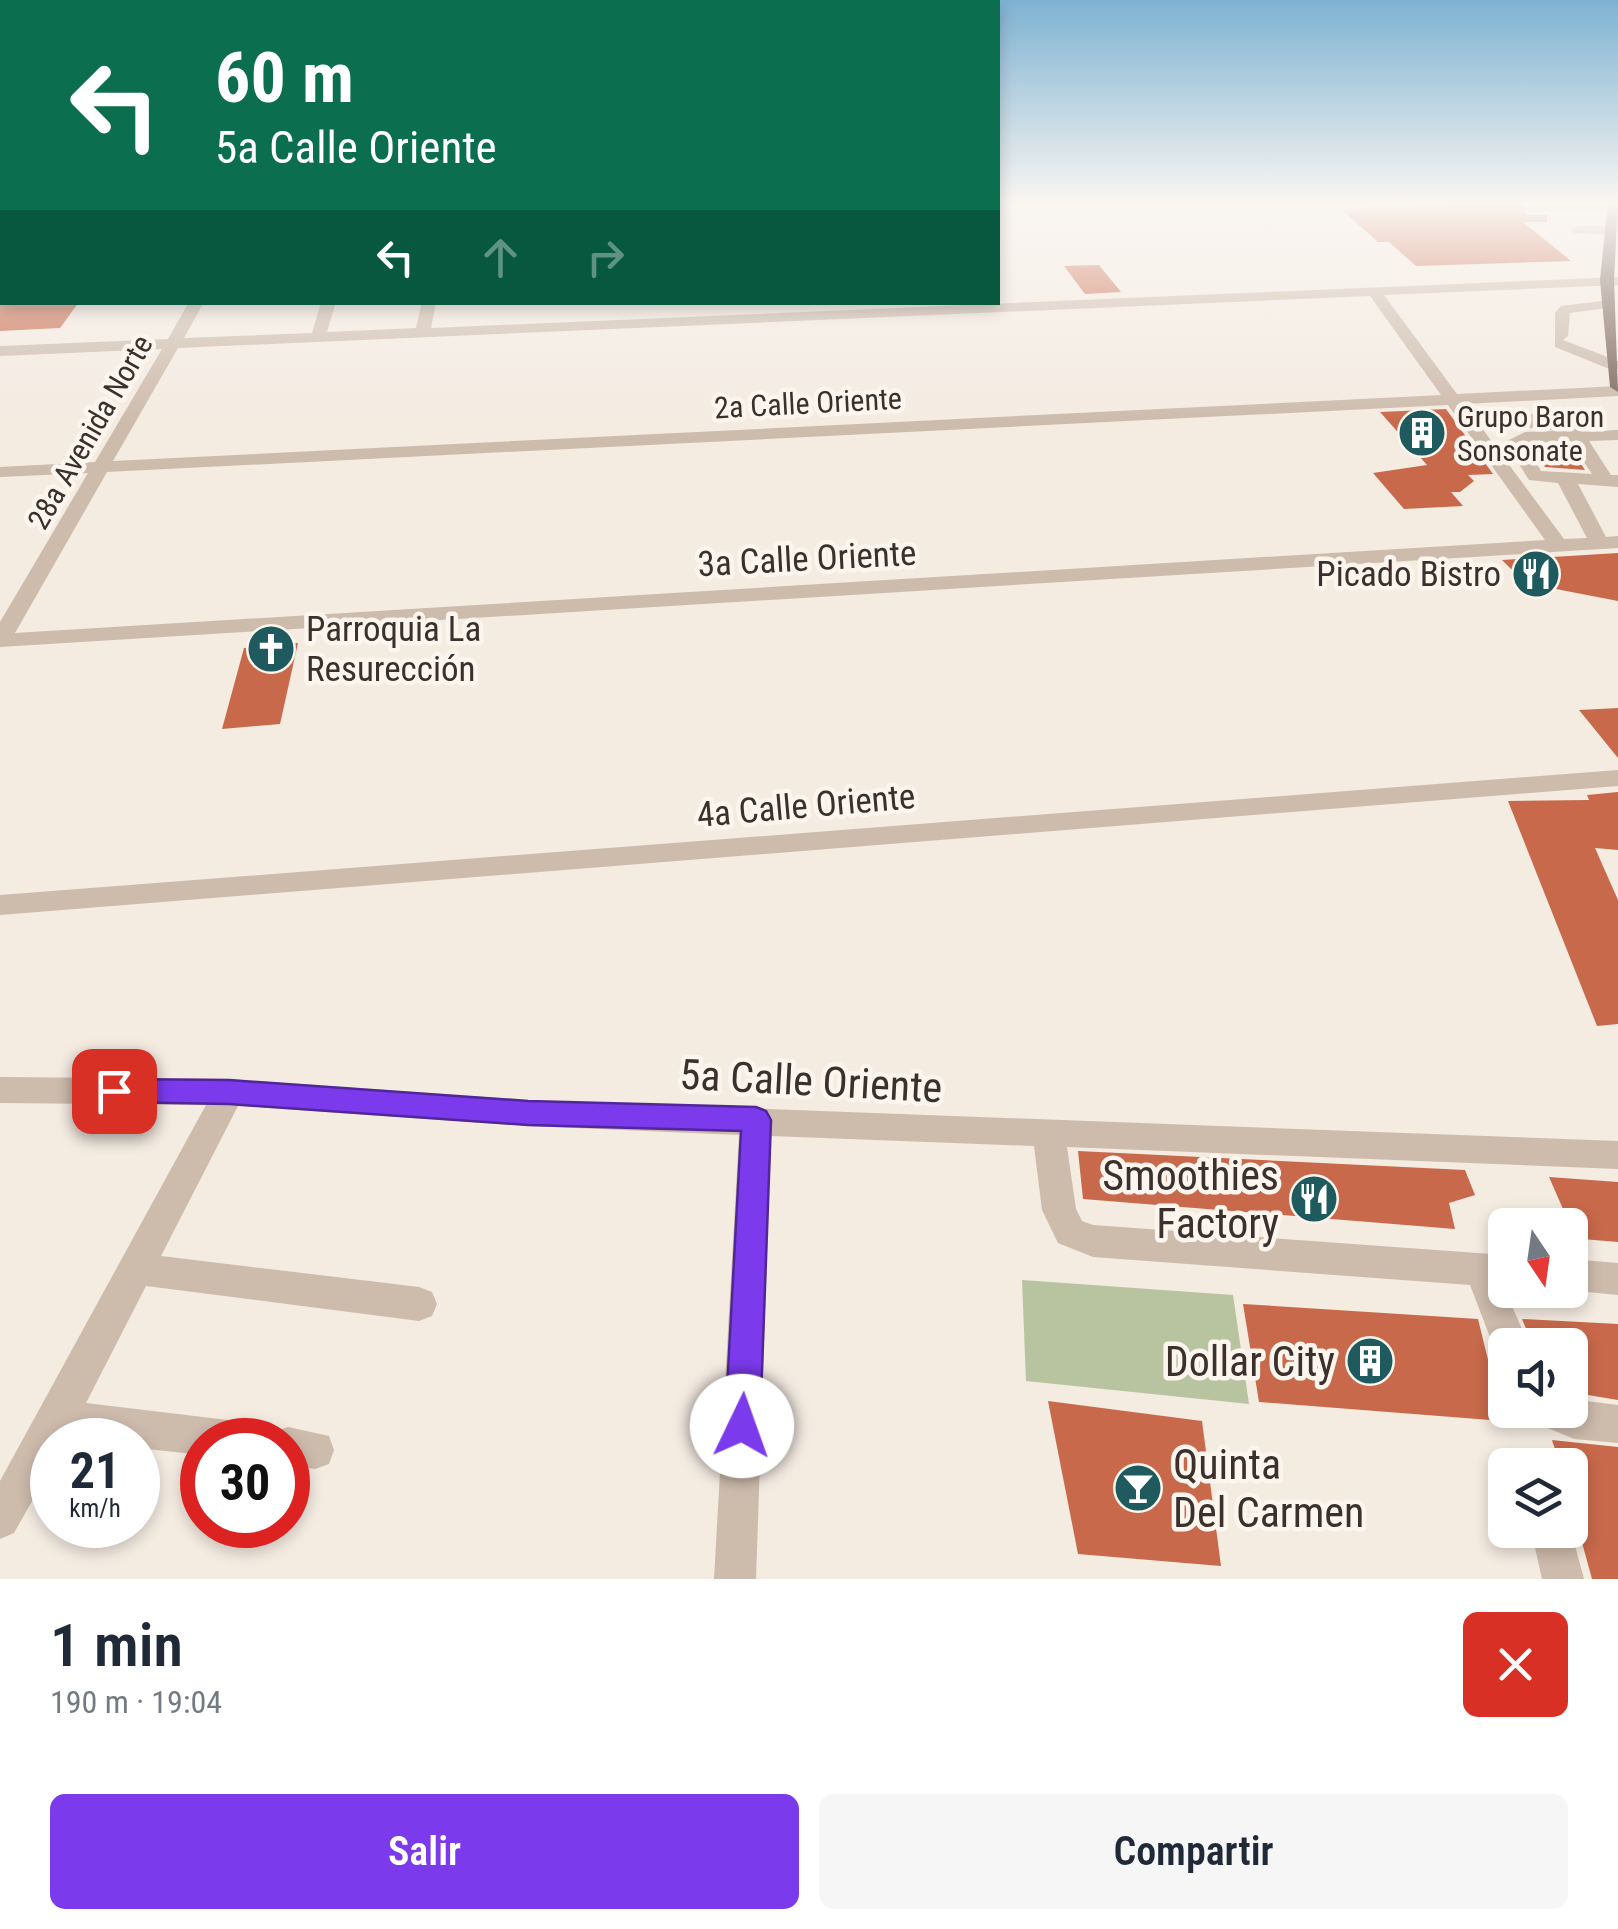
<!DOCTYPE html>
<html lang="es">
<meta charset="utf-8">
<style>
:root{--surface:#fff;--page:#f6f6f7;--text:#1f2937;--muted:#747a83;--accent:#7c3aed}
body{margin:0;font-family:"Roboto Condensed",sans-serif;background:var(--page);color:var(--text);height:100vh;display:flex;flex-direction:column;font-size:38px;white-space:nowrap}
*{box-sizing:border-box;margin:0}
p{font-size:32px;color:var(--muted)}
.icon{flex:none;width:55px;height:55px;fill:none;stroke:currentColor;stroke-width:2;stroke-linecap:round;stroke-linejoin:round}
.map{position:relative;height:1579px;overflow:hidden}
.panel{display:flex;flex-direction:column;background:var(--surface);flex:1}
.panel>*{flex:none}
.hud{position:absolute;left:0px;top:0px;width:1000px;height:305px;box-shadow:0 5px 15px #0003;background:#0b6e4f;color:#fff;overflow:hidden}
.needle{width:65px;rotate:167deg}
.controls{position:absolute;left:1488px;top:1208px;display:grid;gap:20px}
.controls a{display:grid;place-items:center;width:100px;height:100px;border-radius:15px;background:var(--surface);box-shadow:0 5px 15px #0003;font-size:50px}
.speed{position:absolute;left:30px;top:1418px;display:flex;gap:20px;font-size:50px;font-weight:700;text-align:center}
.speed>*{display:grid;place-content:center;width:130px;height:130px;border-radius:50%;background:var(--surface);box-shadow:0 5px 15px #0003;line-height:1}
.speed small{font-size:25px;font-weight:400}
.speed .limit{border:15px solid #d22;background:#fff;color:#111}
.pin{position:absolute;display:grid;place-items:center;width:85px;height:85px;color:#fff;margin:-42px;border-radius:20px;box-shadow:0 5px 15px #0006}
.me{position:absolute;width:110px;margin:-55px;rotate:3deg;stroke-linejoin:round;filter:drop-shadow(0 0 8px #0008)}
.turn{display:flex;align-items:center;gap:35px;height:210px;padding:0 50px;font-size:45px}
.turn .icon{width:130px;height:130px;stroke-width:2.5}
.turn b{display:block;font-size:70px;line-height:85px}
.lanes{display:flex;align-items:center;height:95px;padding:0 50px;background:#0003;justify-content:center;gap:50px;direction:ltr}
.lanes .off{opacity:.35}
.round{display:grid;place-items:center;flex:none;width:105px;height:105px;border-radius:15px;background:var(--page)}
.overview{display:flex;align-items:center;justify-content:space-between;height:170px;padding:0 50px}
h1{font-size:60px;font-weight:600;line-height:75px}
.primary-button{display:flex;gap:20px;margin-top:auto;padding:20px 50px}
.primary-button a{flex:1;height:115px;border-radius:15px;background:var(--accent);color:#fff;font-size:40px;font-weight:600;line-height:115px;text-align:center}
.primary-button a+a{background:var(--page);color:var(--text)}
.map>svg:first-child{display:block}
.green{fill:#b8c4a0}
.building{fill:#c8694b}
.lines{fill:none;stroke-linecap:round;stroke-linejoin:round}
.minor{fill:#cdbbac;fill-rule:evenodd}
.major{fill:#7d675c;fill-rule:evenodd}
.route{fill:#7c3aed;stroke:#51269a;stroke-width:2.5}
.labels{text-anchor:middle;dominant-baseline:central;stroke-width:9;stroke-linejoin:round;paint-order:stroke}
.far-street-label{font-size:30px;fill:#3b302b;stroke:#fbf5ee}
.far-poi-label{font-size:30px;fill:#3b302b;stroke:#fbf5ee;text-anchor:start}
.street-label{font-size:35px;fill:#3b302b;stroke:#fbf5ee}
.poi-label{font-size:35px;fill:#3b302b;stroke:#fbf5ee;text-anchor:end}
.near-street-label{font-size:42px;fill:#3b302b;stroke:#fbf5ee}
.near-poi-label{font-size:42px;fill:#3b302b;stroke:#fbf5ee;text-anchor:end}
</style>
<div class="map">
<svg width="1618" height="1579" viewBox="0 0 1618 1579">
<rect width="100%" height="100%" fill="#f4ebe1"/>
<path class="green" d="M 1022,1280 L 1233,1295 L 1249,1404 L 1026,1381 Z"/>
<path class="building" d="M 1531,202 L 1523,208 L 1526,215 L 1547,215 L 1547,222 L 1523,222 L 1571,261 L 1416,266 L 1389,242 L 1378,242 L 1341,209 Z
M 1099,265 L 1121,292 L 1085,294 L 1064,266 Z
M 0,302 L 79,302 L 60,328 L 0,331 Z
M 1446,409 L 1493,474 L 1468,475 L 1474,481 L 1460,492 L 1451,492 L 1463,506 L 1404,509 L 1373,473 L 1427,465 L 1380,412 Z
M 1568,445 L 1585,470 L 1545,467 L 1533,447 Z
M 1618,553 L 1618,601 L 1556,589 L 1533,591 L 1502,560 Z
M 298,643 L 280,724 L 222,729 L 244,648 Z
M 1618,708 L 1618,758 L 1579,710 Z
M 1618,792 L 1618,850 L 1595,848 L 1618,900 L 1618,1024 L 1597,1026 L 1508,801 L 1589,800 L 1587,795 Z
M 1078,1151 L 1465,1170 L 1475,1195 L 1449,1203 L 1455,1229 L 1083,1199 Z
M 1549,1177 L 1618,1182 L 1618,1242 L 1570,1238 L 1570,1225 Z
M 1243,1304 L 1478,1319 L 1503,1421 L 1259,1402 Z
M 1522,1319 L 1618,1324 L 1618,1400 L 1570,1392 L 1570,1345 L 1533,1345 Z
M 1048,1401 L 1202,1421 L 1221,1566 L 1078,1554 Z
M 1552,1440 L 1618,1447 L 1618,1579 L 1592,1579 L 1570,1499 L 1570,1465 L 1560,1465 Z"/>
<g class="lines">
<path class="minor" d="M 1533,205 L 1613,204 L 1618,210 L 1528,212 L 1527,209 Z
M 1578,226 L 1610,226 L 1617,230 L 1610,234 L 1573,233 L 1571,230 Z
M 0,242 L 2,242 L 2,250 L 0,250 Z
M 1618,277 L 1618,285 L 1384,295 L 1457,394 L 1618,386 L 1618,396 L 1464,404 L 1564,539 L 1587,538 L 1558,483 L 1529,480 L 1505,442 L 1525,432 L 1556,431 L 1503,424 L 1494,419 C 1515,403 1557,421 1578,430 C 1588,434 1607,430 1618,430 L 1618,440 L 1589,441 L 1611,475 L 1618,475 L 1618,487 L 1578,484 L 1606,537 L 1618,536 L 1618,548 L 0,647 L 0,622 L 88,473 L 0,477 L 0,467 L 95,462 L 162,349 L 0,356 L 0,346 L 168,339 L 189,302 L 204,302 L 184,338 L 312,333 L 321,302 L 336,302 L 327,332 L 416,328 L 422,302 L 436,302 L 431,328 ZM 1370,296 L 1441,395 L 113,461 L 178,348 ZM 1448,405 L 1545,540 L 15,633 L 107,472 ZM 1570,441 L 1592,474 L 1541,471 L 1524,444 Z
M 1610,300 L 1615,301 L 1615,307 L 1570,313 L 1568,336 L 1563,340 L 1618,361 L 1618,369 L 1607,368 L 1555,347 L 1555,313 L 1561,306 Z
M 1618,770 L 1618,786 L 0,915 L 0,895 Z
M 0,1077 L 229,1079 L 529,1100 L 1618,1141 L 1618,1169 L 1067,1147 L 1076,1209 L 1082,1221 L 1093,1225 L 1505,1255 L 1505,1290 L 1529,1345 L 1505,1345 L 1505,1360 L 1498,1358 L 1470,1285 L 1093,1257 L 1058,1243 L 1042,1210 L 1034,1146 L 771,1136 L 756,1579 L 714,1579 L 739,1135 L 529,1126 L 238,1106 L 161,1256 L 419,1287 L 432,1292 L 437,1304 L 432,1316 L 419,1321 L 146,1286 L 86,1403 L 236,1421 L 250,1426 L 255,1440 L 202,1440 L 202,1455 L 138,1448 L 138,1440 L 52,1440 L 52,1466 L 14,1533 L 0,1539 L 0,1481 L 206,1105 L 0,1103 Z
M 1570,1259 L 1618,1263 L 1618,1295 L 1567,1290 L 1570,1290 Z
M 1570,1399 L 1618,1405 L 1618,1443 L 1574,1439 L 1536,1423 L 1530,1410 L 1570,1410 Z
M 288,1427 L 329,1436 L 334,1450 L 329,1464 L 315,1469 L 288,1465 L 288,1440 L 271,1440 L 274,1432 Z
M 1570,1527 L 1584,1579 L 1542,1579 L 1531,1530 L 1570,1530 Z"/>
<path class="major" d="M 1608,202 L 1618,202 L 1614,280 L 1618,392 L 1610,387 L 1600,280 Z"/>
</g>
<linearGradient id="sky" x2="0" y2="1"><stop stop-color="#7eb2d2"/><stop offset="0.48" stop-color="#faf6f2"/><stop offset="1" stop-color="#faf6f2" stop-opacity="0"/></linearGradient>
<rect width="1618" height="423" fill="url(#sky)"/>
<path class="route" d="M 114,1079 L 229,1080 L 528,1101 L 756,1107 L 766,1111 L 771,1120 L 760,1426 L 755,1438 L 742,1443 L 730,1438 L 725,1426 L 741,1131 L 528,1125 L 229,1104 L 114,1102 L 104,1099 L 100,1091 L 104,1082 Z"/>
<defs>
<g id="building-disc" transform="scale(2.5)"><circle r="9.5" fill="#1f5a5e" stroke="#fbf5ee"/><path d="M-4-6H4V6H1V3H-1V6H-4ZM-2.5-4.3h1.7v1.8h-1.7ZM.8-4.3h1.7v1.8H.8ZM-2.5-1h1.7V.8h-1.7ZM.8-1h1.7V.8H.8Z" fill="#fff"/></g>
<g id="restaurant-disc" transform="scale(2.5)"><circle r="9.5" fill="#1f5a5e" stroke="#fbf5ee"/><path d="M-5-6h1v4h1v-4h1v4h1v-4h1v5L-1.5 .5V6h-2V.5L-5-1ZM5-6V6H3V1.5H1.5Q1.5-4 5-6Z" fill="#fff"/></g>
<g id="church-disc" transform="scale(2.5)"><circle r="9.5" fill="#1f5a5e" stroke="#fbf5ee"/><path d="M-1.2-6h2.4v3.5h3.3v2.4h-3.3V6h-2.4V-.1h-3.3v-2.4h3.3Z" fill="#fff"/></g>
<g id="bar-disc" transform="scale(2.5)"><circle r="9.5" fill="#1f5a5e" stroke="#fbf5ee"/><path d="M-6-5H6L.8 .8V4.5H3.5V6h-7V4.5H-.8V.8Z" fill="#fff"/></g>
</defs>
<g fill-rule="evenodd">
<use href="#building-disc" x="1422" y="433"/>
<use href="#restaurant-disc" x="1536" y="574"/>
<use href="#church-disc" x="271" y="649"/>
<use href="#restaurant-disc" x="1314" y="1199"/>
<use href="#building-disc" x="1370" y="1361"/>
<use href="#bar-disc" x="1138" y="1488"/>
</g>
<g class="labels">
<g class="far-street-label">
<text transform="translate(808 403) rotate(-3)">2a Calle Oriente</text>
<text transform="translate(90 432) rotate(-60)">28a Avenida Norte</text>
</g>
<g class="far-poi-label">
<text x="1457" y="416">Grupo Baron<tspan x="1457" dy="34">Sonsonate</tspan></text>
</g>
<g class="street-label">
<text transform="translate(807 559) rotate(-3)">3a Calle Oriente</text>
<text transform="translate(806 806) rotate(-5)">4a Calle Oriente</text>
</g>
<g class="poi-label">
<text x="1501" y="574">Picado Bistro</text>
<text x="306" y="629" text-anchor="start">Parroquia La<tspan x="306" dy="40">Resurección</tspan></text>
</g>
<g class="near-street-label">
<text transform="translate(811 1081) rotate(3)">5a Calle Oriente</text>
</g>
<g class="near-poi-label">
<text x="1279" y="1175">Smoothies<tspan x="1279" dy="48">Factory</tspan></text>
<text x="1335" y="1361">Dollar City</text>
<text x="1173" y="1464" text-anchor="start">Quinta<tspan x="1173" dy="48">Del Carmen</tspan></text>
</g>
</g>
</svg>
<div class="controls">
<a><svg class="needle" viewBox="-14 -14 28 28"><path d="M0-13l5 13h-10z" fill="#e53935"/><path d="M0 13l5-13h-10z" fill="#747a83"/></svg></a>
<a><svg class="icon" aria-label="sound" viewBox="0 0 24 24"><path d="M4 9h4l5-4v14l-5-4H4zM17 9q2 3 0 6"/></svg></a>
<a><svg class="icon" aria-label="layers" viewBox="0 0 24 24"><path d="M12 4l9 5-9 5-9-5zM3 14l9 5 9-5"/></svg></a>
</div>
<div class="speed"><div>21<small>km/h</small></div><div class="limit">30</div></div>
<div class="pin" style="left:114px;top:1091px;background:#d93025"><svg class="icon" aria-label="arrive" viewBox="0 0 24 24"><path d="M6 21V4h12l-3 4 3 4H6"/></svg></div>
<svg class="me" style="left:742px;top:1426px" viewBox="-20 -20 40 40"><circle r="19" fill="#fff"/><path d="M0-13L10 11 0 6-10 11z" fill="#7c3aed"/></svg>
<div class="hud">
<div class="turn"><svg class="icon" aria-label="left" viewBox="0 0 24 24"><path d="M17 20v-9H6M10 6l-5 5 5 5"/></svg><div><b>60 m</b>5a Calle Oriente</div></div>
<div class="lanes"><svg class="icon" aria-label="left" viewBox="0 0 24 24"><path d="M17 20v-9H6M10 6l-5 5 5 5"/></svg><svg class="icon off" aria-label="ahead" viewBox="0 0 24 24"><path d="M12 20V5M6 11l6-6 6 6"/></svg><svg class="icon off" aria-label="right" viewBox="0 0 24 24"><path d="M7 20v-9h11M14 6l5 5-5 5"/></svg></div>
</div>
</div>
<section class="panel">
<div class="overview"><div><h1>1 min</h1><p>190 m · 19:04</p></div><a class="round" style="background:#d93025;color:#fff"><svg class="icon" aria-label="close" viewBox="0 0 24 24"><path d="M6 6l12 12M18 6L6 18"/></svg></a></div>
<div class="primary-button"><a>Salir</a><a>Compartir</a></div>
</section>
